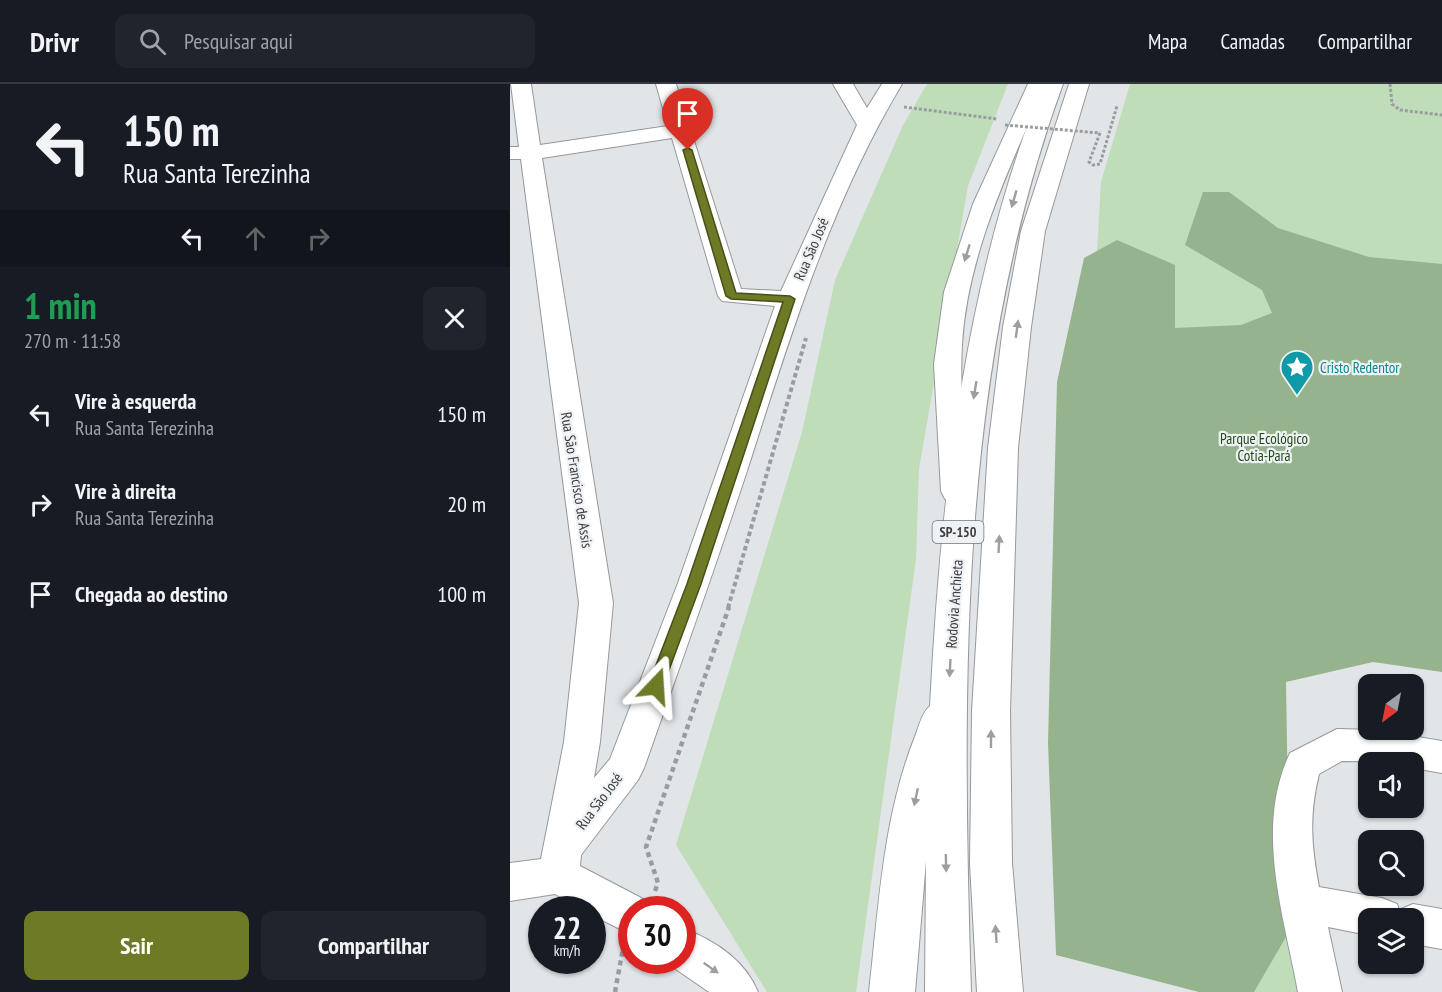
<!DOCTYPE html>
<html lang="pt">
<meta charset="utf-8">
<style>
:root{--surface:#171b24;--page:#20242c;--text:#f1f3f6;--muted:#9ea1a6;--line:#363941;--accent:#6f7a26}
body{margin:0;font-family:"PT Sans Narrow",sans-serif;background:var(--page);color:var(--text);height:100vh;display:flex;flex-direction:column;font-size:22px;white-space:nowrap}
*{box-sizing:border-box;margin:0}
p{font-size:20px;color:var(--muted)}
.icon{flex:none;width:33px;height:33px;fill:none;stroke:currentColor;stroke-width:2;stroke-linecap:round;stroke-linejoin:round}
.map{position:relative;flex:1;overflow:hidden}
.sheet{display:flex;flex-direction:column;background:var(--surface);width:510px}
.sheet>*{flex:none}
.hud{background:#171b24;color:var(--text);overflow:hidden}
.needle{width:39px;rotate:212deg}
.controls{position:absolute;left:848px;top:590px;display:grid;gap:12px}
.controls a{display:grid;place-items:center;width:66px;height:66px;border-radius:12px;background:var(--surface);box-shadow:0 2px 4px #0004;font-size:30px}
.speed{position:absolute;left:18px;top:812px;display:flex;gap:12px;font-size:30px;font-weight:700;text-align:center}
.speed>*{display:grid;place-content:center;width:78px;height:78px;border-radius:50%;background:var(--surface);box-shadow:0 2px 4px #0004;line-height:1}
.speed small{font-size:15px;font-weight:400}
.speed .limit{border:9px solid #d22;background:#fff;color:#111}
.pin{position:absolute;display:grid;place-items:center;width:51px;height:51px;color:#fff;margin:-62px -26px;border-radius:50% 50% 50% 0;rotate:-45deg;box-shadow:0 0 6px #0007}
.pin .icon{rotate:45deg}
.me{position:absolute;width:66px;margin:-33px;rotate:20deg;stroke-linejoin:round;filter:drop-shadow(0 0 4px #0008)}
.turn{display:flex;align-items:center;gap:21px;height:126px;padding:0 24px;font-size:27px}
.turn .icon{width:78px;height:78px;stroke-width:2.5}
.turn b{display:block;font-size:42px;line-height:51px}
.lanes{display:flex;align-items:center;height:57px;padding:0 24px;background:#0003;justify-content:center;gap:30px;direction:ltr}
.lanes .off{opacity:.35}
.round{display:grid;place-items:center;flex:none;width:63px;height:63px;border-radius:12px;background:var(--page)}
.headline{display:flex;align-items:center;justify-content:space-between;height:102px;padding:0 24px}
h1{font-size:36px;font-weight:700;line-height:45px;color:#1e9e55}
.cta{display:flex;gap:12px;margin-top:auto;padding:12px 24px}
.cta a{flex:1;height:69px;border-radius:12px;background:var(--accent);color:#fff;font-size:24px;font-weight:700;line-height:69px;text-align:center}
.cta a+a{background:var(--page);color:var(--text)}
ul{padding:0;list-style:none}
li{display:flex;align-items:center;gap:18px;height:90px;padding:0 24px}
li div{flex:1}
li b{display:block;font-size:22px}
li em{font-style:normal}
header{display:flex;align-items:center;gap:36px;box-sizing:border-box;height:84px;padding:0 30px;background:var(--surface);border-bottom:2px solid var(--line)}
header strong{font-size:28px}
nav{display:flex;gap:33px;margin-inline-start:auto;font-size:21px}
.search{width:420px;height:54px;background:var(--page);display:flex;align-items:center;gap:15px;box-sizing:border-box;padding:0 21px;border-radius:12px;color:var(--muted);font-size:22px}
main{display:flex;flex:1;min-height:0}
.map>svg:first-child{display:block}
.green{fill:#beddb8}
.forest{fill:#95b48e}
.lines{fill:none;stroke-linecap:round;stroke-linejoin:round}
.minor-casing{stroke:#96989b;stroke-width:2}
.highway-casing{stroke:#96989b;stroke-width:2}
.path-far2{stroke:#9a9d9f;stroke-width:3;stroke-dasharray:3 2;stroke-linecap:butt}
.path-far1{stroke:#9a9d9f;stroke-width:4;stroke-dasharray:4.5 3;stroke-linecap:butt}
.path{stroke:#9a9d9f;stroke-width:4.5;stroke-dasharray:5 4;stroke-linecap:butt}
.minor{fill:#fff;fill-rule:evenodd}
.highway{fill:#fff;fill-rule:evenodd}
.path-bridge{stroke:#9a9d9f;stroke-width:3;stroke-dasharray:3 2;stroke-linecap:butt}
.oneway{fill:#9d9e9e}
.route{fill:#6f7a26;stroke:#484f19;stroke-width:1.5}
.labels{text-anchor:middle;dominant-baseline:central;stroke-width:4.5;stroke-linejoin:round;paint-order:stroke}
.shield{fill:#eff2f5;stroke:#717375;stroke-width:1.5}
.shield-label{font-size:14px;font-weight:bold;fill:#3b3c3e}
.street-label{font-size:15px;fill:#3b3c3e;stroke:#eff2f5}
.culture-label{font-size:15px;fill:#0d838f;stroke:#eff2f5;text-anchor:start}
.park-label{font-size:15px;fill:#1e4915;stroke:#eff2f5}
</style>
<header>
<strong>Drivr</strong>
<div class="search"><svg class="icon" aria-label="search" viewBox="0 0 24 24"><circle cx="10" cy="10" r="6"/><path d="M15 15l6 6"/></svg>Pesquisar aqui</div>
<nav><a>Mapa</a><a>Camadas</a><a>Compartilhar</a></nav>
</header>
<main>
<section class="sheet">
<div class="hud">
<div class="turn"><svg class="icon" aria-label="left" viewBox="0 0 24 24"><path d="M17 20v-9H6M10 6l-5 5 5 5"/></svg><div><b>150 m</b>Rua Santa Terezinha</div></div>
<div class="lanes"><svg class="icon" aria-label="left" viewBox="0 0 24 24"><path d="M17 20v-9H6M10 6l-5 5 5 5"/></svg><svg class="icon off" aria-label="ahead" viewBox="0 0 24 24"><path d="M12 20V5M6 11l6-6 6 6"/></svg><svg class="icon off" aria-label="right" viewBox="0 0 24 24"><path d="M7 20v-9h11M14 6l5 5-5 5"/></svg></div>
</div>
<div class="headline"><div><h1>1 min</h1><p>270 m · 11:58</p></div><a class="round"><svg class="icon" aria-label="close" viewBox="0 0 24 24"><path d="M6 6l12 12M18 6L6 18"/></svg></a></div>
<ul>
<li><svg class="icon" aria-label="left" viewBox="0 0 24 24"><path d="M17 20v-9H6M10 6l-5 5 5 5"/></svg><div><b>Vire à esquerda</b><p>Rua Santa Terezinha</p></div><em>150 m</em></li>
<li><svg class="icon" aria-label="right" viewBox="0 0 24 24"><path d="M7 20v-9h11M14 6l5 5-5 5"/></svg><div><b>Vire à direita</b><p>Rua Santa Terezinha</p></div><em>20 m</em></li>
<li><svg class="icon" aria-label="arrive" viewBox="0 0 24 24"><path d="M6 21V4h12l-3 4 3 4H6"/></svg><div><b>Chegada ao destino</b></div><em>100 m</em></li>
</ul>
<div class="cta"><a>Sair</a><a>Compartilhar</a></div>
</section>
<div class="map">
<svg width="932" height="908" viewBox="0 0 932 908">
<rect width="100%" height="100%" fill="#e1e5e8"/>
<path class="green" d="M 417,0 L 498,0 L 458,102 L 409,385 L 406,475 L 346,908 L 257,908 L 166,761 L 292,348 L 325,196 L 393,41 Z
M 620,0 L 932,0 L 932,567 L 751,541 L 796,908 L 705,908 L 546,871 L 591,98 Z"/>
<path class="forest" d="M 693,108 L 719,108 L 768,144 L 859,173 L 932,180 L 932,588 L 863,578 L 776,598 L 780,846 L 744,908 L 689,908 L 546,871 L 538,659 L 547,298 L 574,174 L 607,156 L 665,181 L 665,244 L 731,241 L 762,229 L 752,206 L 675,161 Z"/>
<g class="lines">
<g class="minor-casing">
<path id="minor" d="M 1,0 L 21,0 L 30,61 L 158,42 L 146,0 L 166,0 L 231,205 L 271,207 L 347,41 L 323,0 L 343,0 L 357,24 L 372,0 L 392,0 C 320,120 279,256 237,387 C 204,487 169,585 134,684 L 128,696 L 71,771 L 70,782 L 137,817 L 140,825 L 122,825 L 122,851 L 82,831 L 82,825 L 71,825 L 45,810 L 0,817 L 0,779 L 31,775 L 54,658 L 69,519 L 11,75 L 0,75 L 0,63 L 9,63 ZM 162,54 L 208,212 L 212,217 L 265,222 L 168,499 L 100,675 L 84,694 L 90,658 L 103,519 L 32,74 Z
M 518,0 L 539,0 L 532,8 C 498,88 457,172 452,261 C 449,310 456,358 461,407 L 457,415 L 446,418 L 435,415 L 431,407 L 424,280 L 434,208 L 463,120 Z
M 827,645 L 866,646 L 932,657 L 932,689 L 903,684 L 903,678 L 832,677 L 809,690 C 799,732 801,760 809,803 L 872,814 L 887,820 L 889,826 L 903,820 L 932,825 L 932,865 L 903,860 L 903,834 L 858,834 L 858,851 L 818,843 L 832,908 L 788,908 C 774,831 744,744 780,669 Z
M 172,844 C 204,856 235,876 248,908 L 199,908 L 157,879 L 156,876 L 172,876 Z"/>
</g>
<g class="highway-casing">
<path id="highway" d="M 533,0 L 553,0 C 447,288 452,605 461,908 L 415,908 L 416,777 L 405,908 L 359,908 C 369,821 373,731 406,650 C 409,641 413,627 420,622 C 431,410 454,198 533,0 Z
M 559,0 L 579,0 L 535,147 L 521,243 L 508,364 L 500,627 L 502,779 L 513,908 L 467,908 L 460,779 L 462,627 L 478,364 L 493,243 L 511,147 Z"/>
</g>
<path class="path-far2" d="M 880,0 L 882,20 L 890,26 L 932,31
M 394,23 L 487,35
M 590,49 L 579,78 L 583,81 L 590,80 L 607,22"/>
<path class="path-far1" d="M 218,524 L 296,254"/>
<path class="path" d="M 145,807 L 148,799 L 136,763 L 219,523
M 113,866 L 122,871
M 129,876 L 148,888
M 105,908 L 114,859"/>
<use href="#minor" class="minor"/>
<use href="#highway" class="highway"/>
<path class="path-bridge" d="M 495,41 L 590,49"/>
</g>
<defs><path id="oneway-solid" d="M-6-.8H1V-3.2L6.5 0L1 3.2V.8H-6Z" transform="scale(1.5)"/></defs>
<g class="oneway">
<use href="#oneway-solid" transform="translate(504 115) rotate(106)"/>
<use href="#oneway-solid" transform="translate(457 169) rotate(107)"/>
<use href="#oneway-solid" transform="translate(507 245) rotate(-82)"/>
<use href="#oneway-solid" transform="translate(465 306) rotate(99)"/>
<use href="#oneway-solid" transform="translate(489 460) rotate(-87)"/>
<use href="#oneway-solid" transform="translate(440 584) rotate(93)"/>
<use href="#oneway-solid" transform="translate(481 655) rotate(-90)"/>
<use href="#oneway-solid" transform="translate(406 713) rotate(102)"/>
<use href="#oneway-solid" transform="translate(436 779) rotate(89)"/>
<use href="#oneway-solid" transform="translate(486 850) rotate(-94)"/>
<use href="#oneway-solid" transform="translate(201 884) rotate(35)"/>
</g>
<path class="route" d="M 178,64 L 182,66 L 226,209 L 280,212 L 285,215 L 191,500 L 153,602 L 146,608 L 138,602 L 177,500 L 273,218 L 221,215 L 216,212 L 173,66 Z"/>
<defs>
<g id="sight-pin" transform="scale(1.725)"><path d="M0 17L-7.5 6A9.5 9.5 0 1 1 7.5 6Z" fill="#0f9aa8" stroke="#eff2f5"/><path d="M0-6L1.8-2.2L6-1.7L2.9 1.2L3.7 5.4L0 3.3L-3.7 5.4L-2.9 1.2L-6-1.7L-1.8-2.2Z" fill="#fff"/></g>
</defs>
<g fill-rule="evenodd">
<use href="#sight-pin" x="787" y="283"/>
</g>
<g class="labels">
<rect class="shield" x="422.5" y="437" width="51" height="22" rx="4.5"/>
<g class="shield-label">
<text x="448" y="448">SP-150</text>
</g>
<g class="street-label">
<text transform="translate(301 165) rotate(-67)">Rua São José</text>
<text transform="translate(67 396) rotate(81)">Rua São Francisco de Assis</text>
<text transform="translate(444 520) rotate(-86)">Rodovia Anchieta</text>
<text transform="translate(89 717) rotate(-53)">Rua São José</text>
</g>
<g class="culture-label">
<text x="810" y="283">Cristo Redentor</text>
</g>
<g class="park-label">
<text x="754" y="354">Parque Ecológico<tspan x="754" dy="17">Cotia-Pará</tspan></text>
</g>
</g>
</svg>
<div class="controls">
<a><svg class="needle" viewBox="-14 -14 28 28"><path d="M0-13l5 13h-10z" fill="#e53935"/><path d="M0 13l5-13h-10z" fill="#9ea1a6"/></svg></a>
<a><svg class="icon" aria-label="sound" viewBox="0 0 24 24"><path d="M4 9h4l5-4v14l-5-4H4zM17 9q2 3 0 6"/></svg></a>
<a><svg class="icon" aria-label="search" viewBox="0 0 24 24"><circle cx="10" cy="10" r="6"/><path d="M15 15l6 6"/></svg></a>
<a><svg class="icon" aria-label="layers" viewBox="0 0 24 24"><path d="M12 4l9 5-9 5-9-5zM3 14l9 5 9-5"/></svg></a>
</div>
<div class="speed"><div>22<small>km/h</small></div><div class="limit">30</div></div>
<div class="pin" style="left:178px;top:66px;background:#d93025"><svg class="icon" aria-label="arrive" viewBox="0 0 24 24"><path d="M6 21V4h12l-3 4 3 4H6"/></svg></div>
<svg class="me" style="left:146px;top:602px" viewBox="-20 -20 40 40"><path d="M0-17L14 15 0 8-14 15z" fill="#6f7a26" stroke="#fff" stroke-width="4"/></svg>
</div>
</main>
